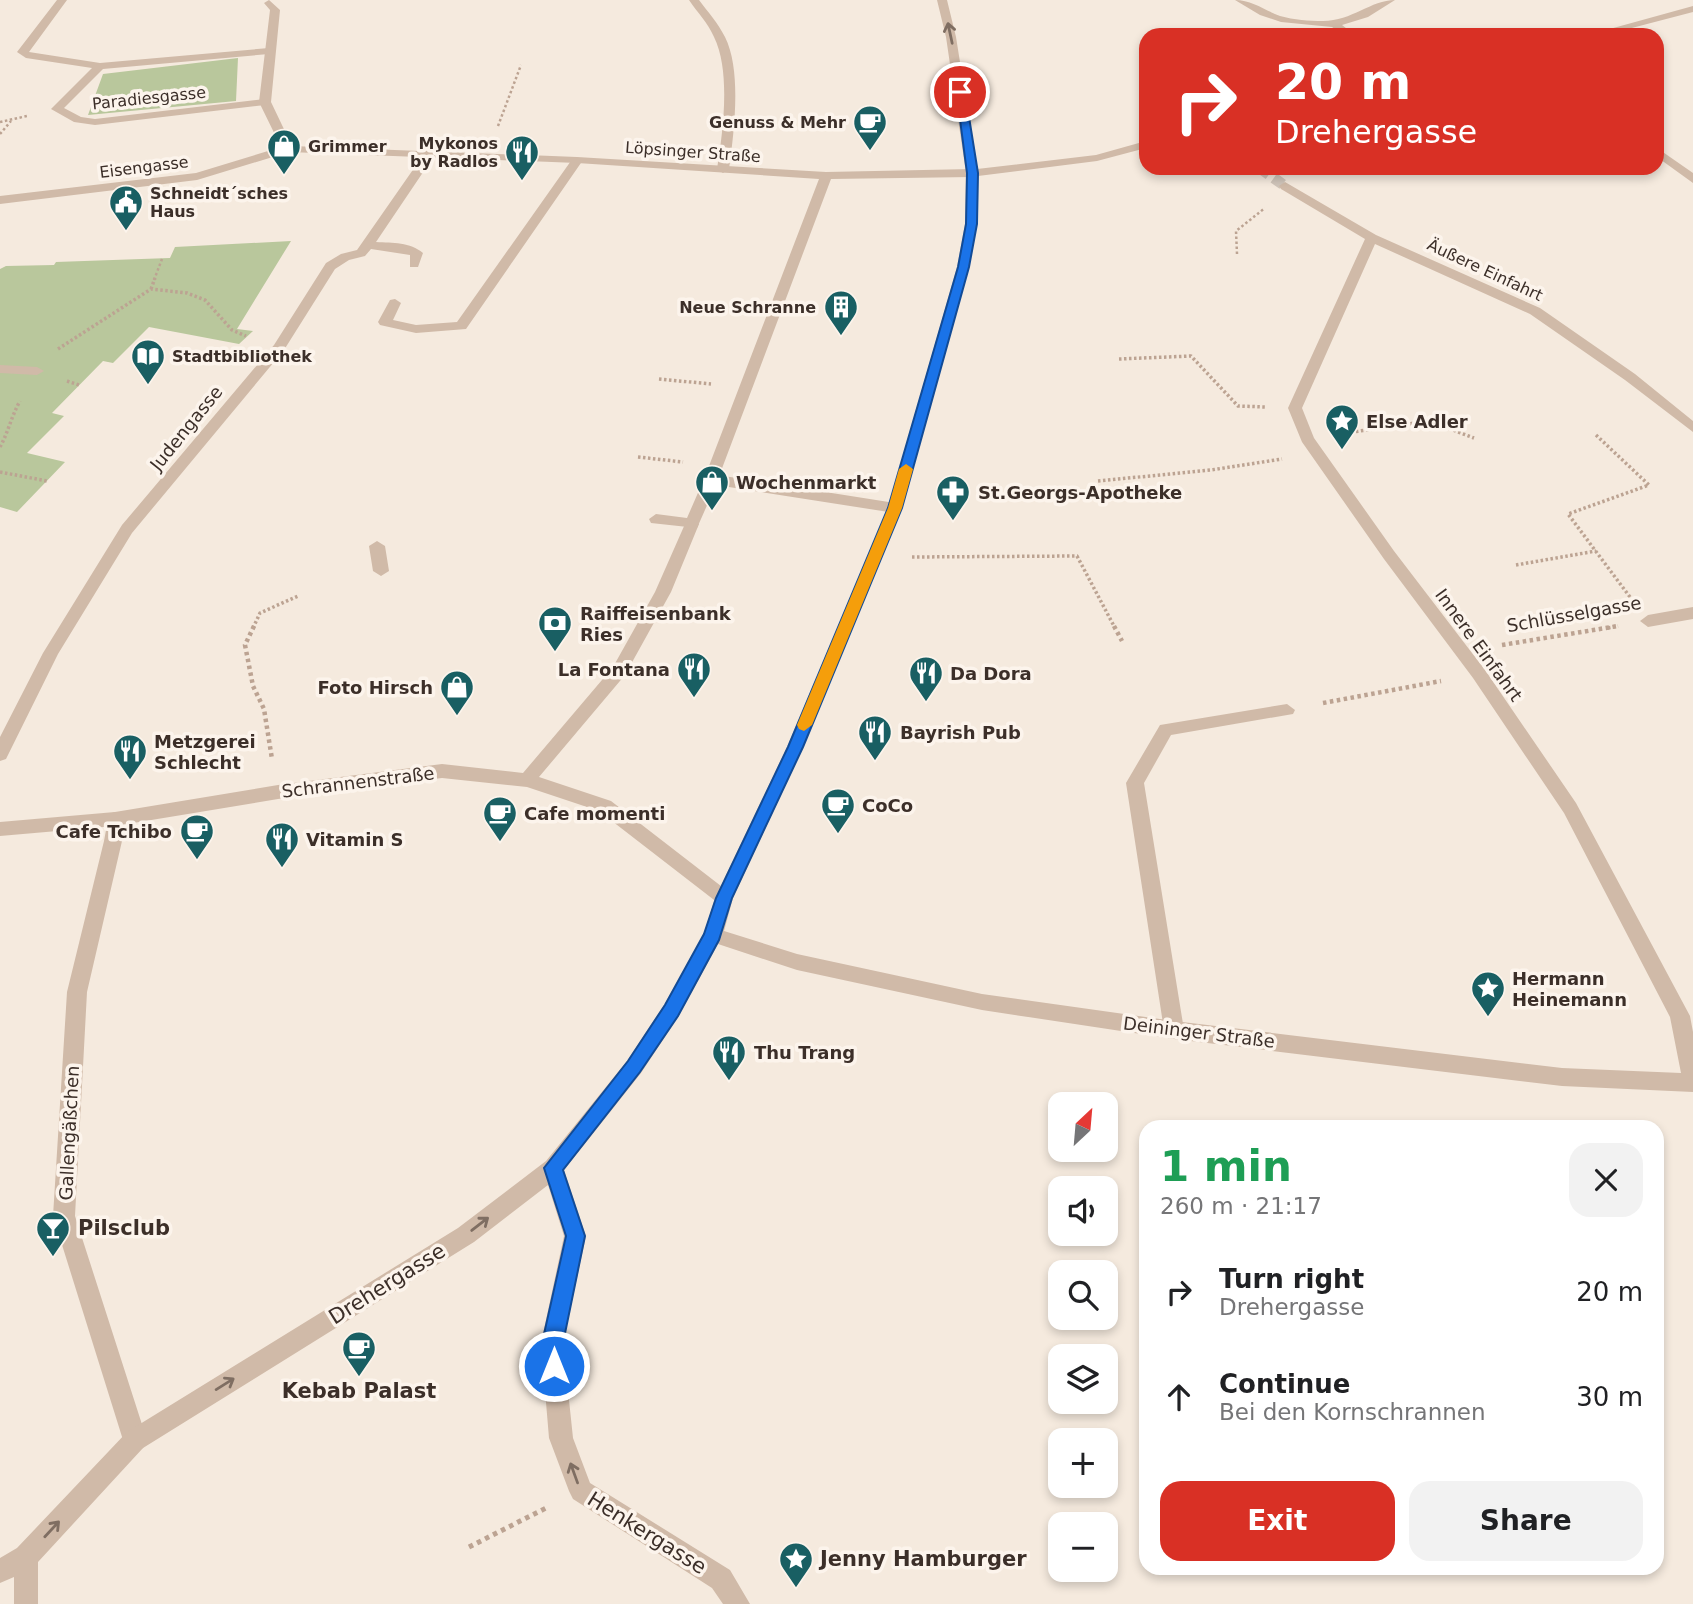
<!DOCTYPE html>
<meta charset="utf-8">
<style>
:root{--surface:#fff;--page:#f2f2f2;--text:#202124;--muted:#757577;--accent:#d93025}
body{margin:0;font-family:"DejaVu Sans",sans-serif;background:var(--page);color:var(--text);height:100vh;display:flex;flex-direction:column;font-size:26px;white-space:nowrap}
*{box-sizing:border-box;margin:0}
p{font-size:23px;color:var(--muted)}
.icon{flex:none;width:38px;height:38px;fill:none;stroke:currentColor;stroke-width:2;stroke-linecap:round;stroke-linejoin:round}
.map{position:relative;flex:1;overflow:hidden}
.drawer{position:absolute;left:1139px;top:1120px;width:525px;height:455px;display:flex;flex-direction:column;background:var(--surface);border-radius:21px;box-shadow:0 4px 10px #0003}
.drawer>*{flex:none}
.top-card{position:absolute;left:1139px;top:28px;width:525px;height:147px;border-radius:21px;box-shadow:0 4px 10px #0003;background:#d93025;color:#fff;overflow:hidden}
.needle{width:46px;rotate:26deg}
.controls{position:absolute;left:1048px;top:1092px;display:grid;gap:14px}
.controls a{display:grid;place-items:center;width:70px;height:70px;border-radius:14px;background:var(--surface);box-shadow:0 4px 10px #0003;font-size:35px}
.pin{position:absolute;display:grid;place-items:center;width:60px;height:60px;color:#fff;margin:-30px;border:4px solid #fff;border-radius:50%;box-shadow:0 2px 7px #0007}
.me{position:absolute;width:77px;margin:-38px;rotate:0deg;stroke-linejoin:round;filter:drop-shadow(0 0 5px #0008)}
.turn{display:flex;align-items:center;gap:24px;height:147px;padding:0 21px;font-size:32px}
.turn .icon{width:91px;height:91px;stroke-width:2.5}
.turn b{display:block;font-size:49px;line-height:60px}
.round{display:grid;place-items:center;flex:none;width:74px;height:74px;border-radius:21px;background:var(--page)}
.overview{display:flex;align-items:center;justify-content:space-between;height:119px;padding:0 21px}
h1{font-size:42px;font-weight:700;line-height:52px;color:#1e9e55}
.button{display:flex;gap:14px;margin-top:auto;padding:14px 21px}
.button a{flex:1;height:80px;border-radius:21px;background:var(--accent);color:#fff;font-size:28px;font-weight:700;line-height:80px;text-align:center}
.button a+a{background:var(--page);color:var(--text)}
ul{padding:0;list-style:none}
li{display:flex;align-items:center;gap:21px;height:105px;padding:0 21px}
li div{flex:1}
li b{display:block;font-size:26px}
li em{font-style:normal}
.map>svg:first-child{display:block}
.green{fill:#b9c79c}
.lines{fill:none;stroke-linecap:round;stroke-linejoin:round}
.minor-tunnel{stroke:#d0c5ba;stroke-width:11;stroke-dasharray:11 6;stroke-linecap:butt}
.path-far3{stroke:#bca392;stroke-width:2.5;stroke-dasharray:2.5 2.5;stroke-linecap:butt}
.path-far2{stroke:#bca392;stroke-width:3.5;stroke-dasharray:2.5 2.5;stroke-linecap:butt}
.path-far1{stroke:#bca392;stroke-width:4.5;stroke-dasharray:3.5 3.5;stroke-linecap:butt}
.path{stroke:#bca392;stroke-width:5;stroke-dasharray:4.5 4.5;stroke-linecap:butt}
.service{fill:#d0baa8;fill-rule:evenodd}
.pedestrian{fill:#d0baa8;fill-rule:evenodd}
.minor{fill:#d0baa8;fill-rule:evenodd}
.oneway{stroke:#7f6e62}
.route{fill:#1a73e8;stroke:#114b97;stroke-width:2}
.slow{fill:#f59e0b}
.labels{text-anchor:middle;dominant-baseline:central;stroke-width:7;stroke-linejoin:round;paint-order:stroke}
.far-street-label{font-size:16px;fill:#3c2f29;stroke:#fcf4ec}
.far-poi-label{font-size:16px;font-weight:bold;fill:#3c2f29;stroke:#fcf4ec;text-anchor:end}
.poi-label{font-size:18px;font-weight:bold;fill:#3c2f29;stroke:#fcf4ec;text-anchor:start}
.street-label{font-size:18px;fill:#3c2f29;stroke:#fcf4ec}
.near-poi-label{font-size:21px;font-weight:bold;fill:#3c2f29;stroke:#fcf4ec;text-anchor:start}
.near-street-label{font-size:21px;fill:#3c2f29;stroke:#fcf4ec}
</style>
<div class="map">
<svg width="1693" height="1604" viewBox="0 0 1693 1604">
<rect width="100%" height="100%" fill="#f5eade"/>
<path class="green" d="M 238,58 L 236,101 L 88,115 L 103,74 Z
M 291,241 L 237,329 L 253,331 L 239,344 L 149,327 L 113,363 L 103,361 L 52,413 L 64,416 L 27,453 L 65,462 L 17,512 L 0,507 L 0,269 L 6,266 L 54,265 L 56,262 L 170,258 L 175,247 Z"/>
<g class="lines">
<path class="minor-tunnel" d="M 1260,168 L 1285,186"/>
<path class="path-far3" d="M 0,122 L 27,116
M 498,126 L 521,65
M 0,134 L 11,121
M 1237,254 L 1236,231 L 1265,208
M 154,280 L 162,259"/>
<path class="path-far2" d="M 151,289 L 155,278
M 58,349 L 151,289 L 187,293 L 205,300 L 232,330 L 246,336
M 1119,359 L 1191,356 L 1238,406 L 1265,407
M 659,379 L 711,384
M 67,381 L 79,385
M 1346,433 L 1429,421 L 1474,438
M 1596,435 L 1649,485 L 1568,514 L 1630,597
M 0,447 C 8,433 11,417 20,401
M 638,457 L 683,462
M 0,472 L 47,481
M 1098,481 L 1211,470 L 1282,459
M 912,557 L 1077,556 L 1115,628
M 1516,565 L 1596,551
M 253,628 L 260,613 L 298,596
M 1608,628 L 1618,626"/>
<path class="path-far1" d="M 254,626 L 245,645 L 253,686 L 264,709 L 272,759
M 1114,626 L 1122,641
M 1502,645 L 1618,626
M 1323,703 L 1441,681"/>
<path class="path" d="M 469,1547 L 546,1508"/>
<path class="service" d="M 57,0 L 67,0 L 29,52 L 100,63 L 269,48 L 274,51 L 269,54 L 103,69 L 64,108 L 81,117 L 95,119 L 265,99 L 271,102 L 265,105 L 95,125 L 74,122 L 51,109 L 92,68 L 26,58 L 17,52 Z
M 430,150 L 436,153 L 376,242 C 393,243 410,242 423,253 L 418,267 L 410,267 L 410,255 L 371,249 L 365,256 L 349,260 L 335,269 L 284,350 L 132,533 L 58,654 L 6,759 L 0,761 L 0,737 L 43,653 L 122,525 L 274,345 L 326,263 L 341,254 L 357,250 L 426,151 Z
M 573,158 L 583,160 L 466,329 L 416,333 L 380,325 L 378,322 L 390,300 L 395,299 L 401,303 L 393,320 L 416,325 L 457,322 Z
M 711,474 L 895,503 L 902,508 L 895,513 L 716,485 L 697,528 L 651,523 L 649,519 L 656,514 L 687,518 L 704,479 Z
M 377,541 L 385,546 L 389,571 L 381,576 L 373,571 L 369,546 Z
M 1287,704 L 1295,710 L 1293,714 L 1171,735 L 1144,783 L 1184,1030 L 1181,1036 L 1174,1039 L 1167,1036 L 1164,1030 L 1126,783 L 1160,725 Z
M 115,812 L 121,814 L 124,819 L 122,841 L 87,992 L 75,1216 L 147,1440 L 143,1448 L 135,1452 L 127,1448 L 123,1440 L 53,1216 L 67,992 L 104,841 L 109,814 Z"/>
<path class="pedestrian" d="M 265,99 L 271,102 L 292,146 L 577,157 L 826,172 L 972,169 L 978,173 L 972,177 L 831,179 L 718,479 L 711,484 L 704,479 L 819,179 L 577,163 L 289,152 L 197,180 L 0,204 L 0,196 L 196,173 L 281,147 L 259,102 Z
M 692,519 L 699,524 L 671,592 L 625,675 L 539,777 L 611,801 L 730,893 L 733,898 L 730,903 L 724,906 L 718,903 L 599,811 L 527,787 L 442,778 L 278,799 L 115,826 L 0,836 L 0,822 L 115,812 L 278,785 L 442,764 L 523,773 L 613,667 L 655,592 L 685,524 Z"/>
<path class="minor" d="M 269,0 L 280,10 L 271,102 L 265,105 L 259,102 L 270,10 L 264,3 Z
M 689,0 L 699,0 C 708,12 718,23 725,37 C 742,71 734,132 729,169 L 723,173 L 717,169 C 723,132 731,71 714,37 C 708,23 697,12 689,0 Z
M 937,0 L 947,0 L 956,37 L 977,169 L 1096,155 L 1146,141 L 1146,148 L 1097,161 L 978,176 L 977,224 L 969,267 L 902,508 L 803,747 L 733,898 L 724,931 L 797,954 L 982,994 L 1174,1021 L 1562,1068 L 1681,1073 L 1670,1017 L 1564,813 L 1473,678 L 1384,559 L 1302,442 L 1288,408 L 1365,239 L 1281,189 L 1279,186 L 1285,182 L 1376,235 L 1540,308 L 1635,374 L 1693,421 L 1693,432 L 1625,380 L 1530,314 L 1375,244 L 1302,408 L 1314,438 L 1394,551 L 1485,670 L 1576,803 L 1690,1016 L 1693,1032 L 1693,1092 L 1562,1086 L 1174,1039 L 982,1010 L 797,970 L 718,944 L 678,1017 L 641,1073 L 564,1170 L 586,1236 L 563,1343 L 573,1438 L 590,1483 L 730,1570 L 750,1604 L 723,1604 L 712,1588 L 573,1499 L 569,1491 L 549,1438 L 541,1343 L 564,1236 L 548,1185 L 474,1242 L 143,1448 L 38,1562 L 38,1604 L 14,1604 L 14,1577 L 0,1583 L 0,1558 L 17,1548 L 127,1432 L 458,1228 L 546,1161 L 627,1061 L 664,1005 L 704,934 L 715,898 L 787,747 L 888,508 L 957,267 L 965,224 L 966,173 L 946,37 Z
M 1235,0 C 1252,0 1264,10 1280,16 C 1294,20 1309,21 1323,21 C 1352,21 1371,0 1395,0 L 1368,17 L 1342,25 L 1355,35 L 1343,35 L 1332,27 L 1281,22 L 1260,15 Z
M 1693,6 L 1693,12 L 1605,35 L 1588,35 Z
M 1657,148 L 1693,173 L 1693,183 L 1657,157 Z
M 0,365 L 37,367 L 44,371 L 37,375 L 0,373 Z
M 1693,607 L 1693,619 L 1648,627 L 1640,621 L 1648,615 Z"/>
</g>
<defs><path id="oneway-shaft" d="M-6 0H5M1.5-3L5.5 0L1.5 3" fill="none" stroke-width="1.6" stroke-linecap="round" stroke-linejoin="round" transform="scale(1.75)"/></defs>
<g class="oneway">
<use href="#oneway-shaft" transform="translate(950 33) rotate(-102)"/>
<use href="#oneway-shaft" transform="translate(480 1224) rotate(-38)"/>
<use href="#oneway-shaft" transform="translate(225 1384) rotate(-32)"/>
<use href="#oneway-shaft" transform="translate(574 1473) rotate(-110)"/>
<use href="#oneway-shaft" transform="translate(52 1529) rotate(-47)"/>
</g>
<path class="route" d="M 956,89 L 965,92 L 978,173 L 977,224 L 969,267 L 902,508 L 803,747 L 732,898 L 719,940 L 678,1016 L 640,1072 L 563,1170 L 585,1236 L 563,1343 L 565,1366 L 562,1374 L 554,1377 L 547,1374 L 542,1343 L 566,1236 L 544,1168 L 628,1061 L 665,1005 L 704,934 L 716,898 L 788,747 L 888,508 L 958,267 L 966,224 L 967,173 Z"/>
<path class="slow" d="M 906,464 L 913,469 L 902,508 L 812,725 L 804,731 L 799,729 L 797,725 L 888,508 L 899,469 Z"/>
<defs>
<g id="cafe-pin" transform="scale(1.75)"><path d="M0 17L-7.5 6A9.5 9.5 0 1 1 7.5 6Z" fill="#195f63" stroke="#fcf4ec"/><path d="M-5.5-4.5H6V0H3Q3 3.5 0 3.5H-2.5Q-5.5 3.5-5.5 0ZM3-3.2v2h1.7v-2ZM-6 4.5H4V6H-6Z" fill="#fff"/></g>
<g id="shop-pin" transform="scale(1.75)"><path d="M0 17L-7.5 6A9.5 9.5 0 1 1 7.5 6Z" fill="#195f63" stroke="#fcf4ec"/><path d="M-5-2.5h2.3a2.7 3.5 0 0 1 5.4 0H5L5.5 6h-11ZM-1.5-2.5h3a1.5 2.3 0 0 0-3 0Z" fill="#fff"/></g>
<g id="restaurant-pin" transform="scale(1.75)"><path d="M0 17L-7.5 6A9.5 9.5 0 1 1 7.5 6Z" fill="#195f63" stroke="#fcf4ec"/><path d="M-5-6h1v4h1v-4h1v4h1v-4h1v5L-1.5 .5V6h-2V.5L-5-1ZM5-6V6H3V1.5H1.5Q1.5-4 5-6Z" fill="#fff"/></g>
<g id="civic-pin" transform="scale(1.75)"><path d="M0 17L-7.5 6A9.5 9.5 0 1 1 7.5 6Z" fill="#195f63" stroke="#fcf4ec"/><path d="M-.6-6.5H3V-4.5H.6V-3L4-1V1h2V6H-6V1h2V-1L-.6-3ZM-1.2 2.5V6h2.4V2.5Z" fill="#fff"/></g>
<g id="building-pin" transform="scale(1.75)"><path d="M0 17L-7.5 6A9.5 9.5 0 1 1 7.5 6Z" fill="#195f63" stroke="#fcf4ec"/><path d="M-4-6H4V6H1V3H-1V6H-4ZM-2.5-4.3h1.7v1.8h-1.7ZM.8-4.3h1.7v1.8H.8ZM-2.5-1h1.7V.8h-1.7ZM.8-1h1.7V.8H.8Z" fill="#fff"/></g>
<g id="library-pin" transform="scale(1.75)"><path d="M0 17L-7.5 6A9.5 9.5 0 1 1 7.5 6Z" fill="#195f63" stroke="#fcf4ec"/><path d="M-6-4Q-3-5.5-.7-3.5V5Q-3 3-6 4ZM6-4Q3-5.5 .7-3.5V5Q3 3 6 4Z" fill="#fff"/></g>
<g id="sight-pin" transform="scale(1.75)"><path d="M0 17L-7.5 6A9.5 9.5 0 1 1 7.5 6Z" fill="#195f63" stroke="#fcf4ec"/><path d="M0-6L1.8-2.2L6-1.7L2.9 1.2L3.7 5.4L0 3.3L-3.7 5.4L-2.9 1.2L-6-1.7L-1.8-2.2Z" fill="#fff"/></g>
<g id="pharmacy-pin" transform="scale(1.75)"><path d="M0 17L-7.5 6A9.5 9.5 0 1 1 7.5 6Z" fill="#195f63" stroke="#fcf4ec"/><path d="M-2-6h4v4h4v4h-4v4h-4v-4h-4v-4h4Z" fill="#fff"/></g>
<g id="bank-pin" transform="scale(1.75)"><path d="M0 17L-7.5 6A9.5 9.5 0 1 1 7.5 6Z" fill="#195f63" stroke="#fcf4ec"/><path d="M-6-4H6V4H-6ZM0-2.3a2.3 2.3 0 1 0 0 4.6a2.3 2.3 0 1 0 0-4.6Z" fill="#fff"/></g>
<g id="bar-pin" transform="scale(1.75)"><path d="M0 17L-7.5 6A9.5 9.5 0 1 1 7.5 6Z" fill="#195f63" stroke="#fcf4ec"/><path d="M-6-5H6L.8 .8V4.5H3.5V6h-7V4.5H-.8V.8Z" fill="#fff"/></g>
</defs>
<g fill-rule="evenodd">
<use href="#cafe-pin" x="870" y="122"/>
<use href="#shop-pin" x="284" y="146"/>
<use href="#restaurant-pin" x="522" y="152"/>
<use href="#civic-pin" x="126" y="202"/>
<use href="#building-pin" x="841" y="307"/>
<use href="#library-pin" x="148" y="356"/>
<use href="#sight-pin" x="1342" y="421"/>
<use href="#shop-pin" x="712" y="482"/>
<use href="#pharmacy-pin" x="953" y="492"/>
<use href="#bank-pin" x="555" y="623"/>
<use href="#restaurant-pin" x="694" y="669"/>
<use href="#restaurant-pin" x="926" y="673"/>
<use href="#shop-pin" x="457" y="687"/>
<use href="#restaurant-pin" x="875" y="732"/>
<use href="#restaurant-pin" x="130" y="751"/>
<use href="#cafe-pin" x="838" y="805"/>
<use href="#cafe-pin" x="500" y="813"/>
<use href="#cafe-pin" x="197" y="831"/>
<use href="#restaurant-pin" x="282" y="839"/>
<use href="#sight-pin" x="1488" y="988"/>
<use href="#restaurant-pin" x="729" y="1052"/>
<use href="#bar-pin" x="53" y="1228"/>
<use href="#cafe-pin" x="359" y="1348"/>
<use href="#sight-pin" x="796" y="1559"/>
</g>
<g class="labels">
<g class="far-street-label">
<text transform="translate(149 98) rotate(-6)">Paradiesgasse</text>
<text transform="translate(693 152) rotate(4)">Löpsinger Straße</text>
<text transform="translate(144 167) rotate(-7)">Eisengasse</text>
<text transform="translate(1485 270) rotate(25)">Äußere Einfahrt</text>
</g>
<g class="far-poi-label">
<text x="846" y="122">Genuss &amp; Mehr</text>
<text x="498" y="143">Mykonos<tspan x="498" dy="18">by Radlos</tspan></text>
<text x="308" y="146" text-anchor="start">Grimmer</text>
<text x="150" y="193" text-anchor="start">Schneidt´sches<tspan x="150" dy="18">Haus</tspan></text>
<text x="816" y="307">Neue Schranne</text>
<text x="172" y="356" text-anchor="start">Stadtbibliothek</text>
</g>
<g class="poi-label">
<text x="1366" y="421">Else Adler</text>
<text x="736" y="482">Wochenmarkt</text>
<text x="978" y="492">St.Georgs-Apotheke</text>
<text x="580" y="613">Raiffeisenbank<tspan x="580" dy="21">Ries</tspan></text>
<text x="670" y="669" text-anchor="end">La Fontana</text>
<text x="950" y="673">Da Dora</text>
<text x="433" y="687" text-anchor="end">Foto Hirsch</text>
<text x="900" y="732">Bayrish Pub</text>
<text x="154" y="741">Metzgerei<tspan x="154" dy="21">Schlecht</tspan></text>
<text x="862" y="805">CoCo</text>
<text x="524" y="813">Cafe momenti</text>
<text x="172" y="831" text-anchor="end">Cafe Tchibo</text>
<text x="306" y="839">Vitamin S</text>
<text x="1512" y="978">Hermann<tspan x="1512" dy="21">Heinemann</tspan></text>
<text x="754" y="1052">Thu Trang</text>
</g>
<g class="street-label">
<text transform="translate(186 428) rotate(-51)">Judengasse</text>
<text transform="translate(1574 614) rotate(-10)">Schlüsselgasse</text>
<text transform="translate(1479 645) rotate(54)">Innere Einfahrt</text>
<text transform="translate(358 782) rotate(-7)">Schrannenstraße</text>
<text transform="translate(1199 1032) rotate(7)">Deininger Straße</text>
<text transform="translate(69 1133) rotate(-87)">Gallengäßchen</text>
</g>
<g class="near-poi-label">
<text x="78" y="1228">Pilsclub</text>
<text x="359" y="1391" text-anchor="middle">Kebab Palast</text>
<text x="820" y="1559">Jenny Hamburger</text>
</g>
<g class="near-street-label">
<text transform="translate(387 1284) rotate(-32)">Drehergasse</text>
<text transform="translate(647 1533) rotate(32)">Henkergasse</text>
</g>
</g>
</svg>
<div class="controls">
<a><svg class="needle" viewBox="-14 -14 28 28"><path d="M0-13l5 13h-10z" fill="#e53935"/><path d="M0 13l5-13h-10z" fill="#757577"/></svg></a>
<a><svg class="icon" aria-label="sound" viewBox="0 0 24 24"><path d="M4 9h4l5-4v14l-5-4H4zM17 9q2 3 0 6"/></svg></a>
<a><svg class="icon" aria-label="search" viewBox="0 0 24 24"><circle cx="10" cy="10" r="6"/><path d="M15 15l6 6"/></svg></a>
<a><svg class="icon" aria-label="layers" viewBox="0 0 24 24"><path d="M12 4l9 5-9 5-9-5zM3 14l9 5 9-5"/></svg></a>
<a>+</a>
<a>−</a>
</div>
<div class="pin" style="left:960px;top:92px;background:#d93025"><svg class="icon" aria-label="arrive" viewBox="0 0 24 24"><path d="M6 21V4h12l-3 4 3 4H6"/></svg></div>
<svg class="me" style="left:554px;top:1366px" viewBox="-20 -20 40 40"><circle r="17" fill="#1a73e8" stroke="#fff" stroke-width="3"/><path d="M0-11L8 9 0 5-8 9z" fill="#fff"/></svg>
<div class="top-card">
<div class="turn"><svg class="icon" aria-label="right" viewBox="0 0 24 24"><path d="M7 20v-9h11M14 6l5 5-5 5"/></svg><div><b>20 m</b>Drehergasse</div></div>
</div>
<section class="drawer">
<div class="overview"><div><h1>1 min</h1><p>260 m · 21:17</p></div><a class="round"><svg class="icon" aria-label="close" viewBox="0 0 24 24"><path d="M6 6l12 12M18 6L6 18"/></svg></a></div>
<ul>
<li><svg class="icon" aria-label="right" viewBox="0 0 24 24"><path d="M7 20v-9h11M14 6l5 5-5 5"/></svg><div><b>Turn right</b><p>Drehergasse</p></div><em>20 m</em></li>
<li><svg class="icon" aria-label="ahead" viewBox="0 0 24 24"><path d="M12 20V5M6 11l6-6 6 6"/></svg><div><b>Continue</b><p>Bei den Kornschrannen</p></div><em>30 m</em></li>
</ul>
<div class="button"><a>Exit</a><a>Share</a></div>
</section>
</div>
